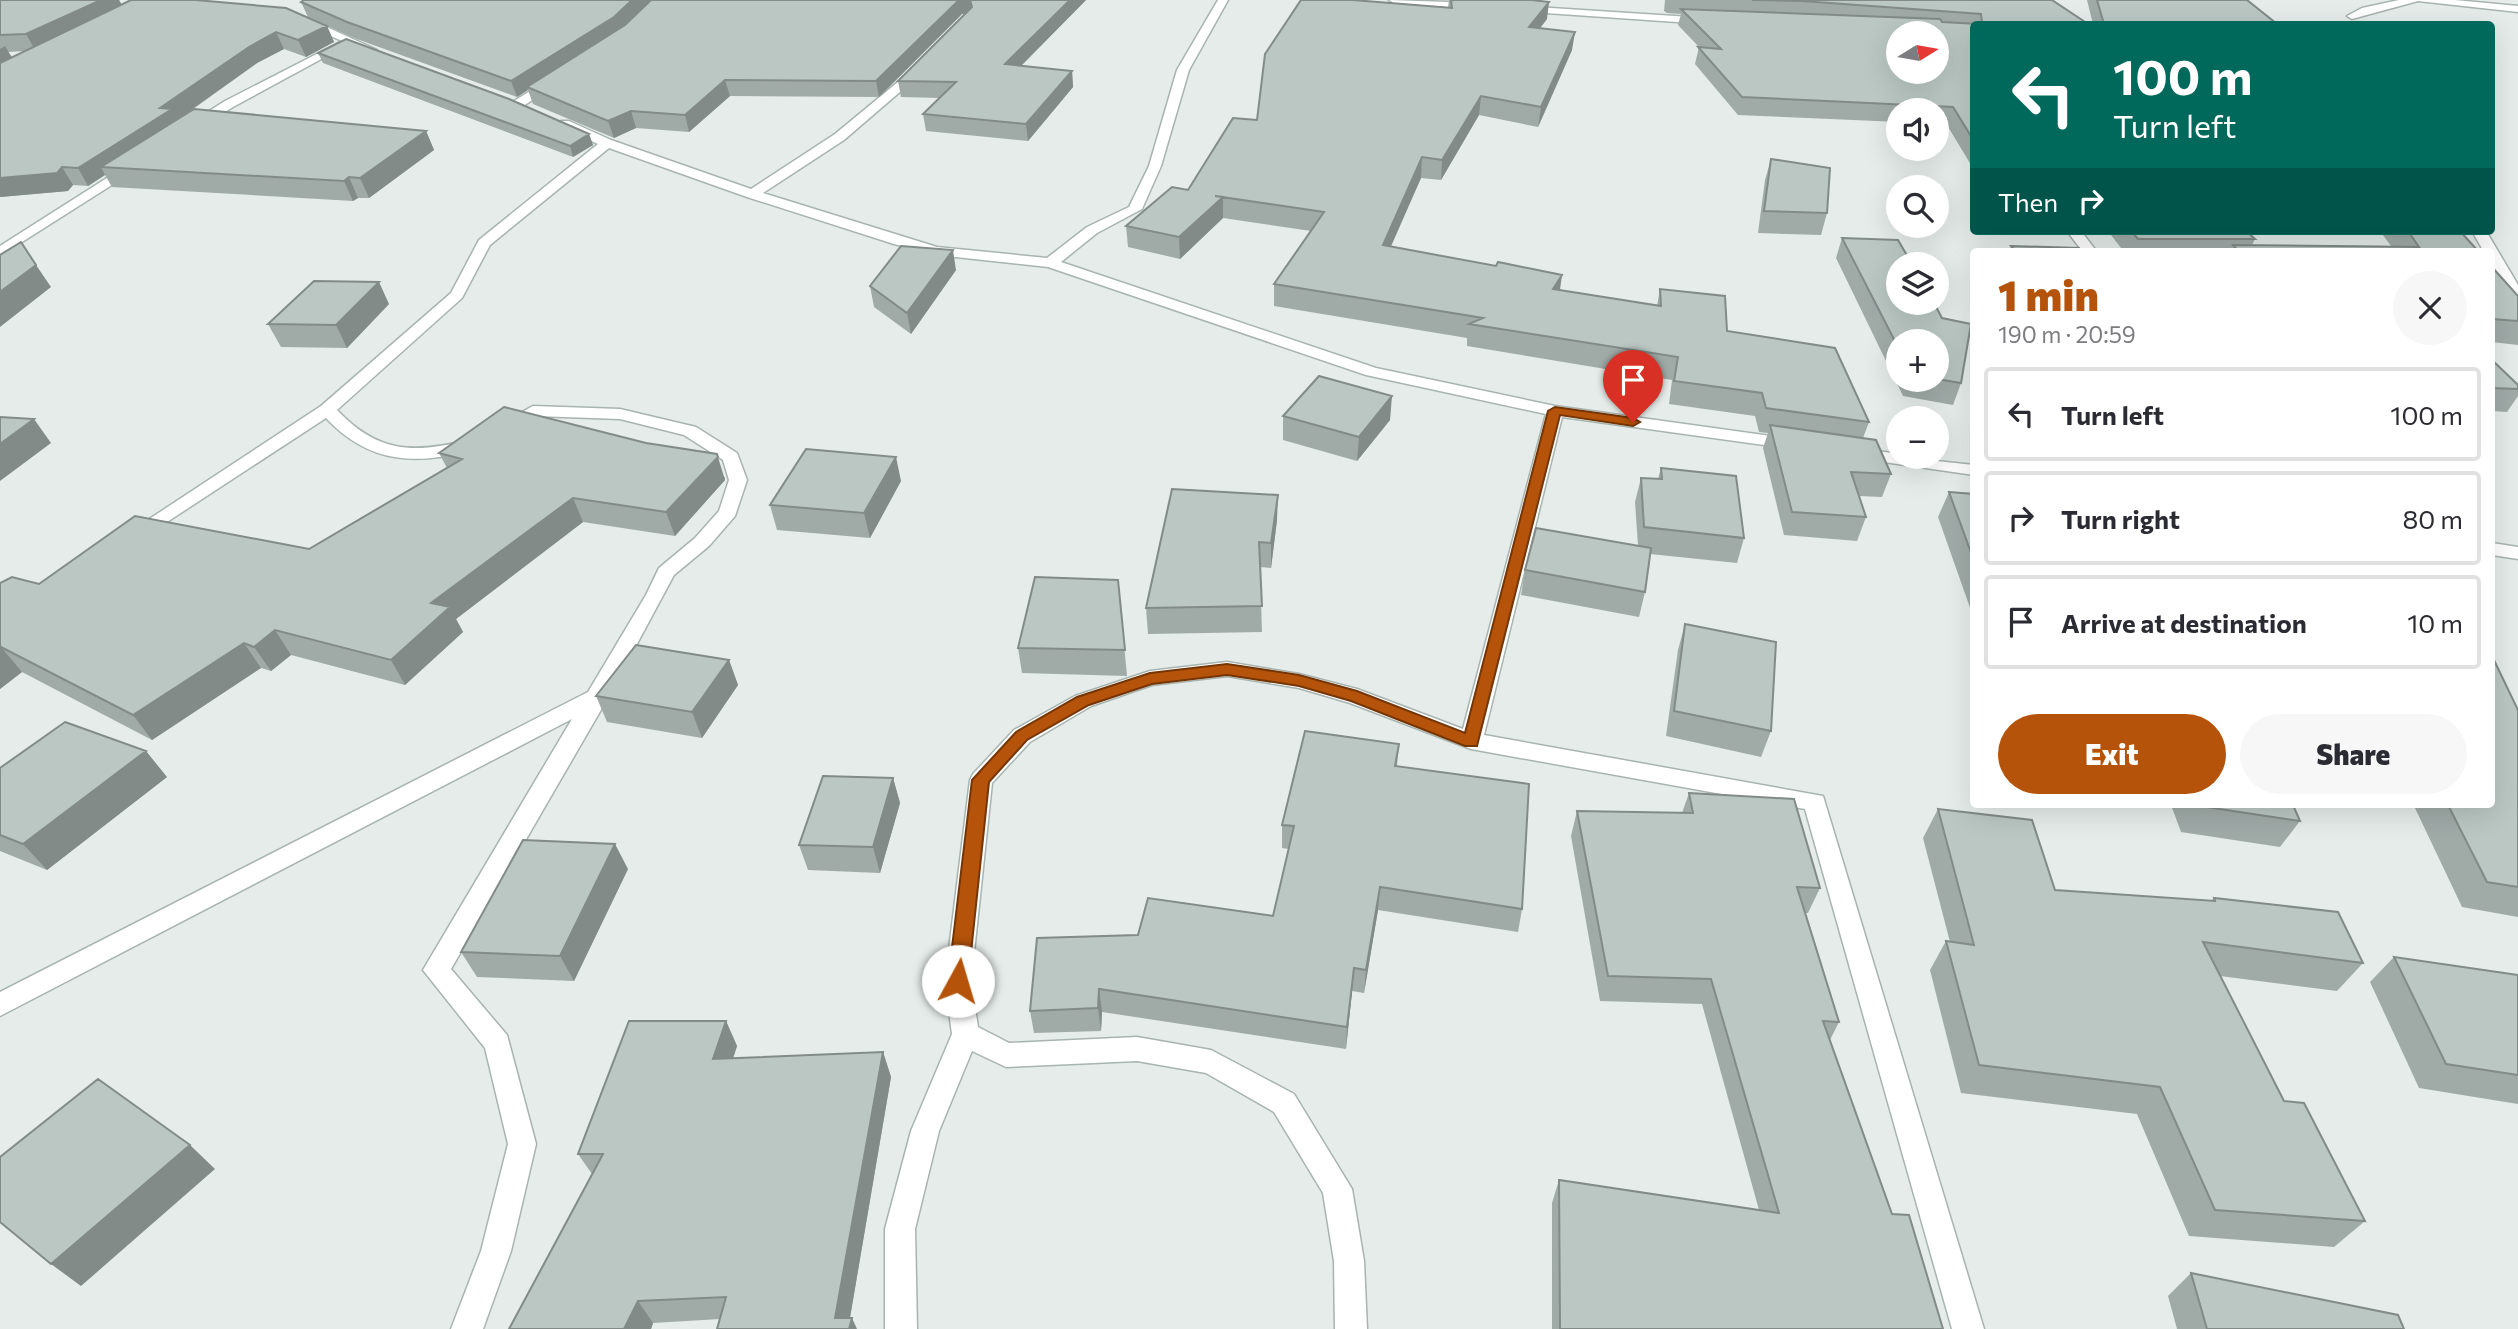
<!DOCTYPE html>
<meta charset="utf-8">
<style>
:root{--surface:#fff;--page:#f7f7f7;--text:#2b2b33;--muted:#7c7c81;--line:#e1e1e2;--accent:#b45309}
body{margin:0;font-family:Commissioner,sans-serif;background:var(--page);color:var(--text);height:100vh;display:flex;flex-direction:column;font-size:26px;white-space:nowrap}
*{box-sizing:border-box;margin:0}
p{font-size:23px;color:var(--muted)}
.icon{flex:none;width:38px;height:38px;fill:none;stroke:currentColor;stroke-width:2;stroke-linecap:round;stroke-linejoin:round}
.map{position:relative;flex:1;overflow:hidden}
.details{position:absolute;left:1970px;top:248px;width:525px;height:560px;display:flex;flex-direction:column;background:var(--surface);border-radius:7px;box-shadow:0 7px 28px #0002}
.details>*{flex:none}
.hud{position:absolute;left:1970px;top:21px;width:525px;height:214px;border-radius:7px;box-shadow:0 7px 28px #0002;background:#00695c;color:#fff;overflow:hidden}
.needle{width:46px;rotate:79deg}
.buttons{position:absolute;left:1886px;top:21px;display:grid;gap:14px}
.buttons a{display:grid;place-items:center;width:63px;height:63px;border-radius:50%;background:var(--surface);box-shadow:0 7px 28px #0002;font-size:35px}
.pin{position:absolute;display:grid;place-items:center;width:60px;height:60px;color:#fff;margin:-72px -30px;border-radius:50% 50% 50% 0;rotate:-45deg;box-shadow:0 0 7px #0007}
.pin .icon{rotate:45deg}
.me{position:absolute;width:77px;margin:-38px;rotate:6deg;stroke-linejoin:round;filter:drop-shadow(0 0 5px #0008)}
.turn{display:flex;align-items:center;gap:24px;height:147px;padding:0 28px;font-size:32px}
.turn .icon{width:91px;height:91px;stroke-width:2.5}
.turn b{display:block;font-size:49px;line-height:60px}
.then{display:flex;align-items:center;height:66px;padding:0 28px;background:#0003;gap:14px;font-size:26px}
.round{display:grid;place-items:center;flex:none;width:74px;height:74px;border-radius:37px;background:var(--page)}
.overview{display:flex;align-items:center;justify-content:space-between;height:119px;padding:0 28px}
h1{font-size:42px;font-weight:800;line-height:52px;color:var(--accent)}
.primary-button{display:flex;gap:14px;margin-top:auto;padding:14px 28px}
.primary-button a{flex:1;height:80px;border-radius:42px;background:var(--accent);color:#fff;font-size:28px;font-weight:800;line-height:80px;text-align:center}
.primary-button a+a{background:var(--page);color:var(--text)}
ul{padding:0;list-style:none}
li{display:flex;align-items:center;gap:21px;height:94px;margin:0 14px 10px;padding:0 14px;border:4px solid var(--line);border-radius:7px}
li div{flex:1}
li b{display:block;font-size:26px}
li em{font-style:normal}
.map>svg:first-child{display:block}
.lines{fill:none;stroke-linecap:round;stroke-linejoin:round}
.minor-casing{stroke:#a8b4b0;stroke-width:3}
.minor{fill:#fff;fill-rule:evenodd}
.wall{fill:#a0aba8;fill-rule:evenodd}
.shaded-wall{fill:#828b88}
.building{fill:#bac7c3;stroke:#828b88;stroke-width:2;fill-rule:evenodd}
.route{fill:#b45309;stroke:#753606;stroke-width:2}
</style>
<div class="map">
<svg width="2518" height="1329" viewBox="0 0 2518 1329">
<rect width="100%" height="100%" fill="#e5ece9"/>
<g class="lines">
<g class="minor-casing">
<path id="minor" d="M 1218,0 L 1228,0 L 1189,70 L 1161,166 L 1142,209 L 1097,233 L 1061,262 L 1376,368 L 1555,406 L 1792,439 L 1801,444 L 1792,449 L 1562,417 L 1484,735 L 1823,796 L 1984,1329 L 1952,1329 L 1805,809 L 1471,749 L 1350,703 L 1299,688 L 1227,676 L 1152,685 L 1091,706 L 1030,742 L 992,783 L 971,981 L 978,1027 L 1009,1043 L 1137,1037 L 1211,1050 L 1294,1094 L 1352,1189 L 1364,1261 L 1367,1329 L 1335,1329 L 1334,1261 L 1323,1193 L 1274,1112 L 1206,1073 L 1137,1061 L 1006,1067 L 972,1051 L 939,1131 L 915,1229 L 917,1329 L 885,1329 L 885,1229 L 911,1131 L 952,1034 L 945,981 L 970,780 L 973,774 L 1014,730 L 1075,696 L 1150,671 L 1227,662 L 1299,674 L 1357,689 L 1463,729 L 1546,414 L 1366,375 L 1048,267 L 937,255 L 894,244 L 747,197 L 609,148 L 490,245 L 462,298 L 337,410 C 378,453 413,454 469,440 L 475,441 L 478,445 L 475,449 C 417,466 369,464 326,418 L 141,539 L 127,539 L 125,535 L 321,406 L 451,293 L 479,240 L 598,144 L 561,127 L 561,121 L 569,121 L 611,140 L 751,189 L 835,134 L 915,68 L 923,68 L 923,72 L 844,140 L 763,193 L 937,247 L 1047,258 L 1087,227 L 1129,207 L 1149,166 L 1177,70 Z
M 1389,0 L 1476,3 L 1481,6 L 1476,9 L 1394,3 Z
M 2399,0 L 2455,0 L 2518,6 L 2518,12 L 2418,1 L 2352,19 L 2347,16 L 2362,8 Z
M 1522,6 L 1706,18 L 1711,21 L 1706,24 L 1518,11 L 1518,7 Z
M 301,19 L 309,19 L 377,50 L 371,53 L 349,44 L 233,107 L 198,129 L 190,129 L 190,123 L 225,101 L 342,41 L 301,23 Z
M 550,79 L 560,81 L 522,107 L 514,107 L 514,101 Z
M 132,162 L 138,166 L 137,169 L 0,256 L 0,246 Z
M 2067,231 L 2081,231 L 2097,252 L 2083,252 Z
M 2472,231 L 2486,231 L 2518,285 L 2518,303 L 2513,301 L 2492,266 L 2492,252 L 2484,252 Z
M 533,406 L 620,409 L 696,427 L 737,453 L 747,480 L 735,516 L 709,546 L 674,575 L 609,696 L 451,969 L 507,1035 L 536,1144 L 511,1251 L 483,1329 L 451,1329 L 481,1251 L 508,1144 L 485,1048 L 423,970 L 572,719 L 0,1016 L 0,992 L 588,692 L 646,595 L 659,568 L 695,538 L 719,511 L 729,480 L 723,460 L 684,435 L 620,419 L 536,416 L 504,432 L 495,427 Z
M 1855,448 L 1899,454 L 1899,457 L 1974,465 L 1974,475 L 1849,457 L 1846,453 Z
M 2492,543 L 2518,547 L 2518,559 L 2492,555 Z"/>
</g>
<use href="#minor" class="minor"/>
</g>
<path class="wall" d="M 0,0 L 119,0 L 122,5 L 327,26 L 334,42 L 306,57 L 284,49 L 257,63 L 178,120 L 426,131 L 434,150 L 369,198 L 358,198 L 353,201 L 112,187 L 105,175 L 88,186 L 73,185 L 68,191 L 0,197 ZM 25,51 L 12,57 L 8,52 Z
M 304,0 L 1086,0 L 1021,66 L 1072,71 L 1073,87 L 1028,141 L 926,131 L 923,114 L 940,98 L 901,97 L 898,81 L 965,14 L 962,14 L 879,97 L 730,96 L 689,132 L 636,128 L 614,138 L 533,104 L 528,90 L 517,97 L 354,38 L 308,17 L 301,2 Z
M 1449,0 L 1532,0 L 1547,19 L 1540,28 L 1572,50 L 1538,127 L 1479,115 L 1441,180 L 1421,178 L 1390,247 L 1560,290 L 1657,306 L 1660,289 L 1727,331 L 1869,422 L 1863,438 L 1891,474 L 1882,497 L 1859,496 L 1866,517 L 1857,541 L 1784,535 L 1763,448 L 1768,433 L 1759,432 L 1755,416 L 1669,404 L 1672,380 L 1467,346 L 1467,338 L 1274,306 L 1274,284 L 1311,231 L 1223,218 L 1180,259 L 1128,247 L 1126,226 L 1188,190 L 1257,120 L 1448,8 Z
M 1665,0 L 2052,0 L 2088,24 L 1974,24 L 1974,170 L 1947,125 L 1937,124 L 1937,110 L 1899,110 L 1899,122 L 1738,115 L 1695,64 L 1699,47 L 1678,25 L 1681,14 L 1667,13 L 1664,11 Z
M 2087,0 L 2247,0 L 2277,24 L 2093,24 Z
M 318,53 L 589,134 L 593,145 L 573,157 L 323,63 Z
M 1771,159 L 1827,213 L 1821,235 L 1758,233 L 1765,180 Z
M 2108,231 L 2246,231 L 2255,239 L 2252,245 L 2391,246 L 2380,231 L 2460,231 L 2479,252 L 2124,252 Z
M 1842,238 L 1898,240 L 1912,264 L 1899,264 L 1899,303 L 1934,303 L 1942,318 L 1971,324 L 1961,383 L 1953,405 L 1903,396 L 1836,258 ZM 1899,341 L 1937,341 L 1937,380 L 1899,380 Z
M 2011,246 L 2082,252 L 2009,252 Z
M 2492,267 L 2518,296 L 2518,345 L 2492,342 Z
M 956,270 L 911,334 L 874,307 L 870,286 Z
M 389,304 L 347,348 L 281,347 L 268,324 Z
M 2492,360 L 2518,385 L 2518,396 L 2507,412 L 2492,411 Z
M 1283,416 L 1390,420 L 1357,461 L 1283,440 Z
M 439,453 L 725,477 L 725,480 L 675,536 L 583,522 L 456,619 L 463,632 L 405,685 L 291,655 L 271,671 L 261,668 L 152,740 L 22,672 L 0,689 L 0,583 L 39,584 L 309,549 L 447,468 Z
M 1661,468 L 1744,538 L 1737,563 L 1650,554 L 1645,592 L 1639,617 L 1521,595 L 1525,570 L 1638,546 L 1635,502 L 1641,478 L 1658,479 Z
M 901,481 L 870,538 L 777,530 L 770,505 Z
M 1949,492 L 1974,494 L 1974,619 L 1938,517 Z
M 1277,520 L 1271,568 L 1260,567 L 1262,632 L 1148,634 L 1146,608 Z
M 1118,580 L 1127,676 L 1022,673 L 1018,648 Z
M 1685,624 L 1771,731 L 1761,757 L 1666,736 L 1678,650 Z
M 729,660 L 738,685 L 702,738 L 607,722 L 596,696 Z
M 2518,710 L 2518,917 L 2462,907 L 2415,808 L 2416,806 L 2416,805 L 2492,805 Z
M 1399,744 L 1397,766 L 1522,909 L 1518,932 L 1378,910 L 1364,993 L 1352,991 L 1346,1049 L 1102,1012 L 1101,1031 L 1034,1033 L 1030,1011 L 1273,916 L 1289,849 L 1282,848 L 1282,825 Z
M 0,768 L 167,777 L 47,870 L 0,851 Z
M 893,778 L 900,803 L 880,873 L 808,870 L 799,845 Z
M 1689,793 L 1820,888 L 1808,913 L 1806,913 L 1839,1022 L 1830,1040 L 1892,1214 L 1943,1329 L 1552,1329 L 1552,1203 L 1559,1180 L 1759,1210 L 1702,1004 L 1600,1001 L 1571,836 L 1577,811 L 1682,813 Z
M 2171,805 L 2293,805 L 2300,821 L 2280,847 L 2181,832 Z
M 1938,809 L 2055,890 L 2211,901 L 2214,898 L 2363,963 L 2337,991 L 2220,976 L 2284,1101 L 2365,1221 L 2334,1247 L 2189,1236 L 2137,1114 L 1961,1093 L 1930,970 L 1946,941 L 1950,942 L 1923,838 Z
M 628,869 L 574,981 L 477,977 L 461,952 Z
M 2394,957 L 2518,975 L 2518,1104 L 2419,1088 L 2370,982 Z
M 726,1021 L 737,1046 L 733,1058 L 883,1052 L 891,1077 L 850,1318 L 720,1319 L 653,1323 L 651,1329 L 509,1329 L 592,1174 L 578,1154 Z
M 2191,1273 L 2404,1329 L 2177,1329 L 2168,1296 Z"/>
<path class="shaded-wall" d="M 101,0 L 119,0 L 124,9 L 35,50 L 26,34 Z
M 632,0 L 652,0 L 618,32 L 527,87 L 528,90 L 517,97 L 511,81 Z
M 959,0 L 970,0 L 972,13 L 962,14 L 879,97 L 876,81 Z
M 1070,0 L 1086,0 L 1007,80 L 1005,64 Z
M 1549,2 L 1547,19 L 1527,45 L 1529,27 Z
M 327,26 L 334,42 L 306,57 L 298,40 Z
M 276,32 L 284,49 L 257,63 L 178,119 L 101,167 L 105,175 L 88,186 L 78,168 L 160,108 L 249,47 Z
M 1575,32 L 1572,50 L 1538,127 L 1541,107 Z
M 5,46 L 15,63 L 0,71 L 0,49 Z
M 1072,71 L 1073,87 L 1028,141 L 1026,124 Z
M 725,80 L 730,96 L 689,132 L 685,115 Z
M 1481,96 L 1479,115 L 1441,180 L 1442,160 Z
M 631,111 L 636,128 L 614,138 L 608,121 Z
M 426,131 L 434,150 L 369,198 L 360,178 Z
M 589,134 L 593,145 L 573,157 L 570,146 Z
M 1422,157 L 1421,178 L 1382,267 L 1383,245 Z
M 62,167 L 73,185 L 68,191 L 0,197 L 0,178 Z
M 349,177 L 358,198 L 353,201 L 344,181 Z
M 1223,197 L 1223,218 L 1180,259 L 1179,237 Z
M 953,250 L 956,270 L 911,334 L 907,313 Z
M 36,265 L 51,287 L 0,327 L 0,292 Z
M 1562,275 L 1559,297 L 1553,289 Z
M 379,282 L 389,304 L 347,348 L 336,325 Z
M 1392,396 L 1390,420 L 1357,461 L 1359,437 Z
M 34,419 L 51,443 L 0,481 L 0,444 Z
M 717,454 L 725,480 L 675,536 L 666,512 Z
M 896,457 L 901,481 L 870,538 L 864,513 Z
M 1278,495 L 1277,520 L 1271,568 L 1271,543 Z
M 573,498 L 583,522 L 456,619 L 463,632 L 405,685 L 391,660 L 431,603 Z
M 275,630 L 291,655 L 271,671 L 254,647 Z
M 244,643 L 261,668 L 152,740 L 133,715 Z
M 1,647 L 22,672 L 0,689 L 0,648 Z
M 729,660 L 738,685 L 702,738 L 692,712 Z
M 146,751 L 167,777 L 47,870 L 23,844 Z
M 893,778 L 900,803 L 880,873 L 873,847 Z
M 615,844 L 628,869 L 574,981 L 560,956 Z
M 1380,887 L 1378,910 L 1364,993 L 1366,970 Z
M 1354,968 L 1352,991 L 1346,1049 L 1347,1027 Z
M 1099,989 L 1102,1012 L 1101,1031 L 1098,1008 Z
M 726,1021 L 737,1046 L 725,1084 L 713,1059 Z
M 883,1052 L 891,1077 L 848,1329 L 835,1318 Z
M 190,1145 L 215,1169 L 81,1286 L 51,1264 Z
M 638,1301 L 653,1323 L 651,1329 L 624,1329 Z
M 852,1318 L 857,1329 L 849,1329 Z"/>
<path class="building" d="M 0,0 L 101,0 L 26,34 L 0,35 Z
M 131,0 L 196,0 L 286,8 L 327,26 L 298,40 L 276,32 L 249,47 L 160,108 L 172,109 L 78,168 L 62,167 L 57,173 L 0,178 L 0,63 Z
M 304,0 L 632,0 L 614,17 L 511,81 L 347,22 L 301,2 Z
M 651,0 L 959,0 L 876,81 L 725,80 L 685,115 L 631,111 L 608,121 L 527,87 L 625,25 Z
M 970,0 L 1070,0 L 1005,64 L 1072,71 L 1026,124 L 923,114 L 956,82 L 898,81 L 972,7 Z
M 1301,0 L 1353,0 L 1452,8 L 1451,0 L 1532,0 L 1549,2 L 1529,27 L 1575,32 L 1541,107 L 1481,96 L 1442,160 L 1422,157 L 1383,245 L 1496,266 L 1498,262 L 1562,275 L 1553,289 L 1661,306 L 1660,289 L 1725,296 L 1727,331 L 1835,348 L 1869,422 L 1766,408 L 1762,393 L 1674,381 L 1678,357 L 1469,324 L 1483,318 L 1274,284 L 1324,212 L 1215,196 L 1223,197 L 1179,237 L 1126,226 L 1172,187 L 1188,190 L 1233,118 L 1257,120 L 1265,54 Z
M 1752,0 L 2052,0 L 2088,24 L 1974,24 L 1974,141 L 1953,107 L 1742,97 L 1698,47 L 1721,49 L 1681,9 L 1940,19 L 1942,22 L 1979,24 L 1982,22 L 1981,14 L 1802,1 ZM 1899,33 L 1937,33 L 1937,72 L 1899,72 Z
M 2097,0 L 2247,0 L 2277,24 L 2209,22 L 2212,24 L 2104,24 Z
M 346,39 L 509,99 L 589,134 L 570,146 L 318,53 Z
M 194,109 L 426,131 L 360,178 L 349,177 L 344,181 L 101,167 Z
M 1771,159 L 1830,168 L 1827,213 L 1764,211 Z
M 2131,231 L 2246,231 L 2255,239 L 2138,239 Z
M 2408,231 L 2460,231 L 2479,252 L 2239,252 L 2233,245 L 2419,247 Z
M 1842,238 L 1898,240 L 1912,264 L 1899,264 L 1899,303 L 1934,303 L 1942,318 L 1971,324 L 1961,383 L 1937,379 L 1937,341 L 1899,341 L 1899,349 Z
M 21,242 L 36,265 L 0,292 L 0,255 Z
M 901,246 L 953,250 L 907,313 L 870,286 Z
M 2011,246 L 2079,248 L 2082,252 L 2016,252 Z
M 2492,267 L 2518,296 L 2518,321 L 2492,319 Z
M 314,281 L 379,282 L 336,325 L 268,324 Z
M 2492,360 L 2518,385 L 2518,389 L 2492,388 Z
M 1319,376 L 1392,396 L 1359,437 L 1283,416 Z
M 504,407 L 646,443 L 717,454 L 718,457 L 666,512 L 573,498 L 431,603 L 450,607 L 391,660 L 275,630 L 254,647 L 244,643 L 133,715 L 1,647 L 0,648 L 0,583 L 12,577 L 39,584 L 135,516 L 309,549 L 462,459 L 439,453 Z
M 0,417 L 34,419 L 0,444 Z
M 1770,425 L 1876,440 L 1891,474 L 1851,472 L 1866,517 L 1792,512 Z
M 806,449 L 896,457 L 864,513 L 770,505 Z
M 1661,468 L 1736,476 L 1744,538 L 1644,527 L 1641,478 L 1662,479 Z
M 1172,489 L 1278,495 L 1271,543 L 1259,542 L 1262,606 L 1146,608 Z
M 1949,492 L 1974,494 L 1974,561 Z
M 1536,528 L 1651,548 L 1645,592 L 1525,570 Z
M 1035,577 L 1118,580 L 1125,650 L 1018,648 Z
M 1685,624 L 1776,642 L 1771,731 L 1674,711 Z
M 636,645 L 729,660 L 692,712 L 596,696 Z
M 2492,656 L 2518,710 L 2518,887 L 2487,882 L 2448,805 L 2492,805 Z
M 65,722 L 146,751 L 23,844 L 0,835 L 0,768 Z
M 1305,731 L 1399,744 L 1395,766 L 1529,784 L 1522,909 L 1380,887 L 1366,970 L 1354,968 L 1347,1027 L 1099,989 L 1098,1008 L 1030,1011 L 1037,938 L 1138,935 L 1148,898 L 1273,916 L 1294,826 L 1282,825 Z
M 823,776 L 893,778 L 873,847 L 799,845 Z
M 1689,793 L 1794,799 L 1820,888 L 1797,887 L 1839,1022 L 1823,1021 L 1892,1214 L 1909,1215 L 1943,1329 L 1560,1329 L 1559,1180 L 1779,1213 L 1711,979 L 1608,976 L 1577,811 L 1693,813 Z
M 2199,805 L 2293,805 L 2300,821 L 2199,806 Z
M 1938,809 L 2032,820 L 2055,890 L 2215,901 L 2214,898 L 2338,912 L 2363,963 L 2203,942 L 2284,1101 L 2304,1103 L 2365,1221 L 2215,1210 L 2160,1087 L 1979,1065 L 1946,941 L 1974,945 Z
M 523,840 L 615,844 L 560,956 L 461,952 Z
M 2394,957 L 2518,975 L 2518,1075 L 2446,1064 Z
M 629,1021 L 726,1021 L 713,1059 L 883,1052 L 835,1318 L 852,1318 L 849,1329 L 717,1329 L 726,1297 L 638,1301 L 624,1329 L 509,1329 L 603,1154 L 578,1154 Z
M 98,1079 L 190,1145 L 51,1264 L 0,1222 L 0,1157 Z
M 2191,1273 L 2398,1315 L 2404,1329 L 2207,1329 Z"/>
<path class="route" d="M 1555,407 L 1633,418 L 1640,422 L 1633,426 L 1560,415 L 1477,746 L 1465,746 L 1351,701 L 1299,686 L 1227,675 L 1152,684 L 1089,705 L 1027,740 L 989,782 L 968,981 L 965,987 L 958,989 L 951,987 L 948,981 L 972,780 L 1016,732 L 1077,697 L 1150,673 L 1227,664 L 1299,675 L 1357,691 L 1465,733 L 1548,411 Z"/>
</svg>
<div class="buttons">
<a><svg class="needle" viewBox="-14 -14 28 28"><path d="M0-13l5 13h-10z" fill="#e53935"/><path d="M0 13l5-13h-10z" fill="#7c7c81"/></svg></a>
<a><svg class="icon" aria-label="sound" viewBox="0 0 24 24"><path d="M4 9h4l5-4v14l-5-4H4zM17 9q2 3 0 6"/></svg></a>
<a><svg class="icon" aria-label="search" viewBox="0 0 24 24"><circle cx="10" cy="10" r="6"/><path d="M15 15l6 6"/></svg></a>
<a><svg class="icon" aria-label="layers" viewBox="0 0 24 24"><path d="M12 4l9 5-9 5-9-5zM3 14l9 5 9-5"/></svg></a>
<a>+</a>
<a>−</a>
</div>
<div class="pin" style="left:1633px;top:422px;background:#d93025"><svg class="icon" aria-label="arrive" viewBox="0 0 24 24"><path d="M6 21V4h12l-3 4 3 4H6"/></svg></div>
<svg class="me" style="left:958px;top:981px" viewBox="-20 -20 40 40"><circle r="19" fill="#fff"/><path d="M0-13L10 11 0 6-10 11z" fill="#b45309"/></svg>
<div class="hud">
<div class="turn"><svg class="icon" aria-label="left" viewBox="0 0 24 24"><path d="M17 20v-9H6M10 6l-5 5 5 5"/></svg><div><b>100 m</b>Turn left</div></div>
<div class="then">Then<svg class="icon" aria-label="right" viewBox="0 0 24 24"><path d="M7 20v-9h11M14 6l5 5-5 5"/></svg></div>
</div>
<section class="details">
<div class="overview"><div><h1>1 min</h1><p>190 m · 20:59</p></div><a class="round"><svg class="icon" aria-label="close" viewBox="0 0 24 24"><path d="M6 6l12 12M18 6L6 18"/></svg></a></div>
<ul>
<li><svg class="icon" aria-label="left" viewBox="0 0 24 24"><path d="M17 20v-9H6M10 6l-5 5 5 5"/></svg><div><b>Turn left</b></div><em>100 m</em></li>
<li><svg class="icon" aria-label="right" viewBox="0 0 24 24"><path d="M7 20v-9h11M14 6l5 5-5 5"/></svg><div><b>Turn right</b></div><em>80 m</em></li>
<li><svg class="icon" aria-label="arrive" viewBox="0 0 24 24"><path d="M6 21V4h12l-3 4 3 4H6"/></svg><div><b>Arrive at destination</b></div><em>10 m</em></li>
</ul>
<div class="primary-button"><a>Exit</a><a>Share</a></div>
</section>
</div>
